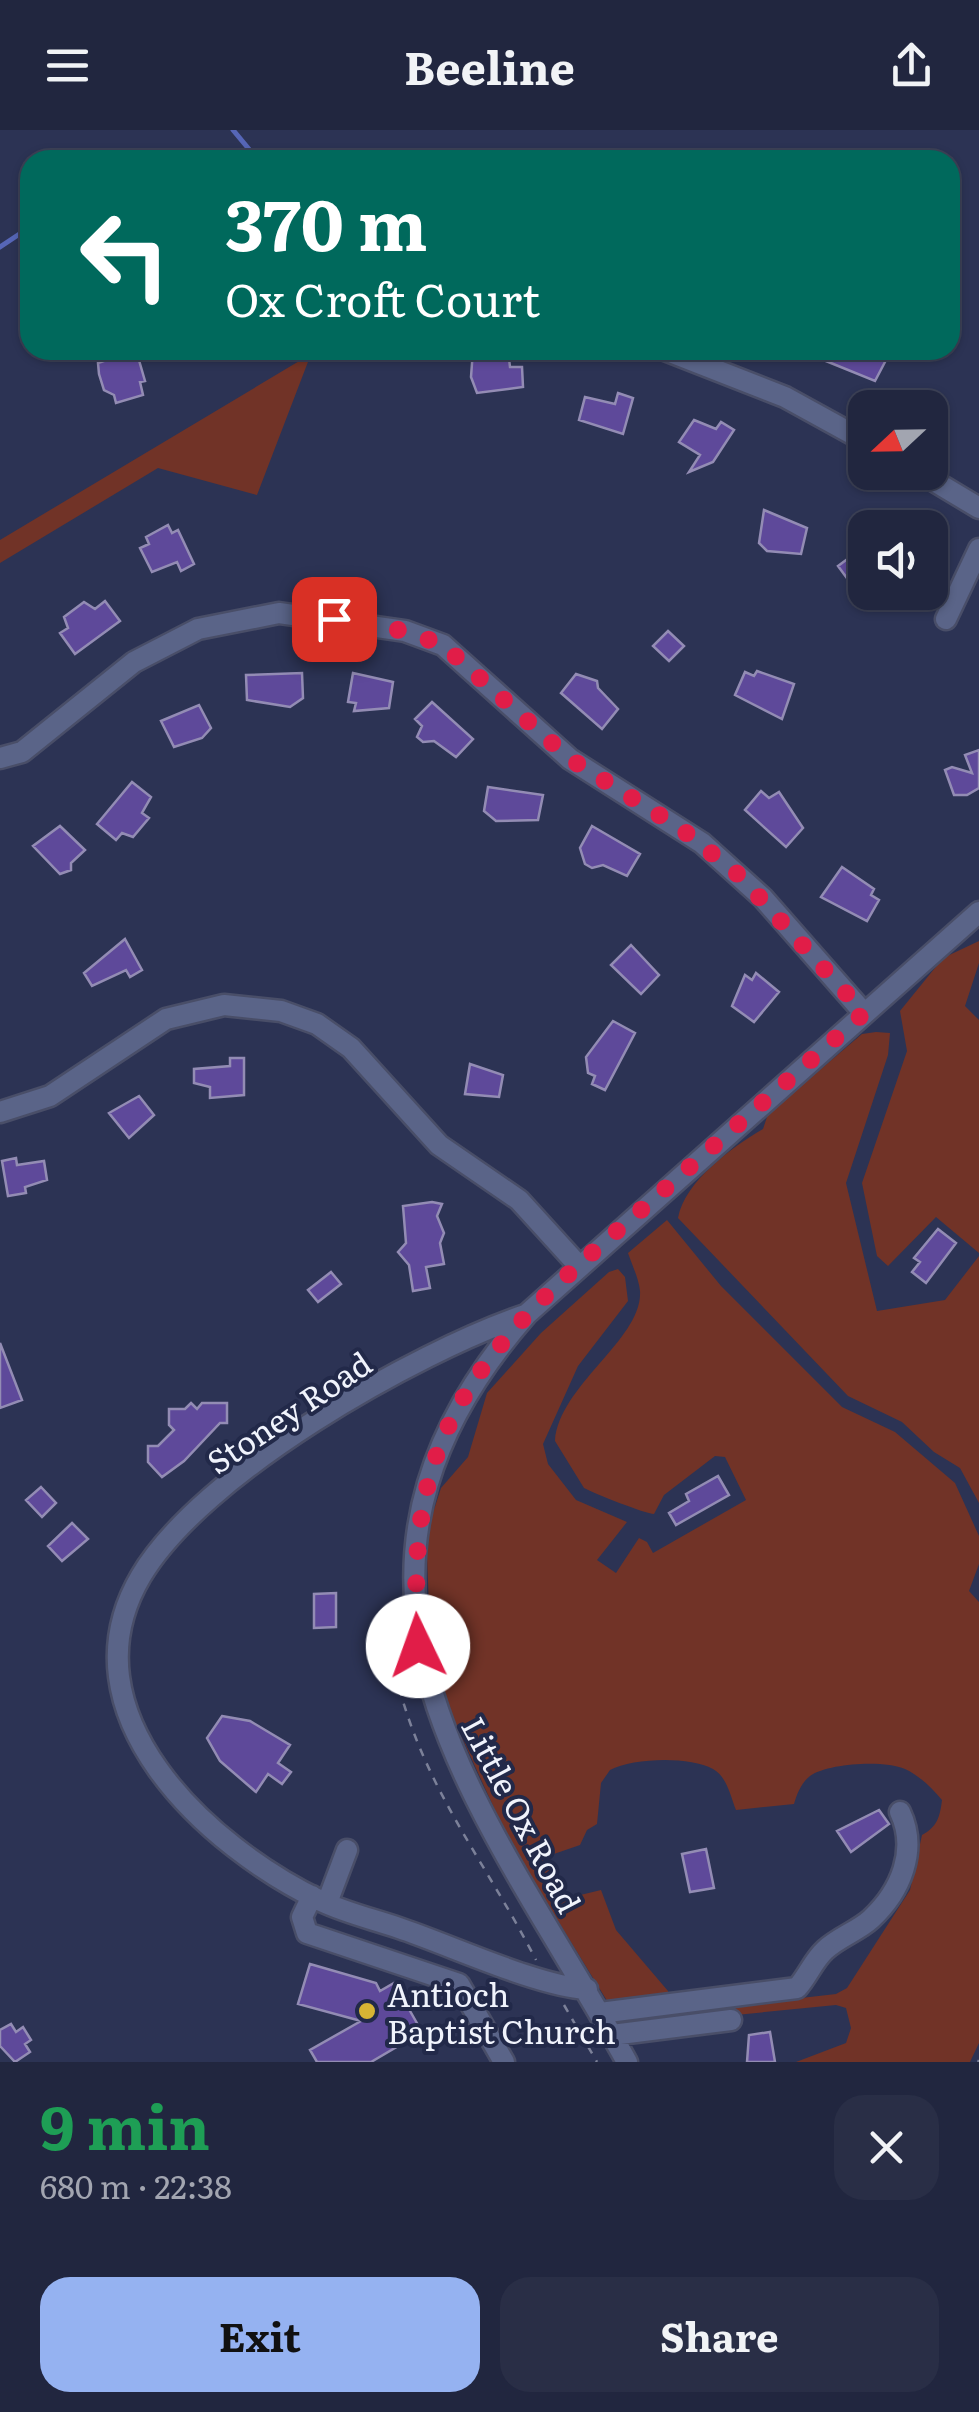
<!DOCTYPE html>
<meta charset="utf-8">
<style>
:root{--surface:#21263f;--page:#292e46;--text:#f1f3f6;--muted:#a2a5b0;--line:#3e4359;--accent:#95b2f1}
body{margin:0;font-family:Literata,serif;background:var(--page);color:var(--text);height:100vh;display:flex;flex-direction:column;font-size:38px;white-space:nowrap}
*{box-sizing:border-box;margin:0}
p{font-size:32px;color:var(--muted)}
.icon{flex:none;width:55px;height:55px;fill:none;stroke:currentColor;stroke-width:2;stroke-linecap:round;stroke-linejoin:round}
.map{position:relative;height:1932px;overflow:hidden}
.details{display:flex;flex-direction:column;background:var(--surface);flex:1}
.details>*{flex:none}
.hud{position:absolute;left:20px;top:20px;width:940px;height:210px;border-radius:30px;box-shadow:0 2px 8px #0004,0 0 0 2px var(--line);background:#00695c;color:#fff;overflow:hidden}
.needle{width:65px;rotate:248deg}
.controls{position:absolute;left:848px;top:260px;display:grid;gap:20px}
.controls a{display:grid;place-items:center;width:100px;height:100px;border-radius:20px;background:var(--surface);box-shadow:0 2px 8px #0004,0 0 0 2px var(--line);font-size:50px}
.pin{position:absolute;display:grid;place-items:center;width:85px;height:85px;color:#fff;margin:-42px;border-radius:20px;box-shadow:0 5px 15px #0006}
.me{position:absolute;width:110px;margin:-55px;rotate:357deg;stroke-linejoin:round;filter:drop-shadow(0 0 8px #0008)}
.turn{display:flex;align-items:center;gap:35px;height:210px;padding:0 40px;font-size:45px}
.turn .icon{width:130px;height:130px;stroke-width:2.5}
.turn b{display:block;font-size:70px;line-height:85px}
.round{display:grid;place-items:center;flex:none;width:105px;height:105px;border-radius:30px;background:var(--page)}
.headline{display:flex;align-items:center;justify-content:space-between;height:170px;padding:0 40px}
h1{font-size:60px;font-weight:700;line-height:75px;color:#1e9e55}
.primary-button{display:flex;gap:20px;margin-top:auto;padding:20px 40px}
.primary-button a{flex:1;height:115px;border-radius:30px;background:var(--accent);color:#111;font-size:40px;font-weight:700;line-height:115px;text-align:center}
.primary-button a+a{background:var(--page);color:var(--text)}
header{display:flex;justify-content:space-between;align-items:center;height:130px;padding:0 40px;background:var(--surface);font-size:45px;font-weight:700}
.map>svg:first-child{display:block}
.green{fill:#713327}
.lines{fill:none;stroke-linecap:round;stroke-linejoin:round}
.stream{stroke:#5666b7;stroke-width:5}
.building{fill:#5e499a;stroke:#938cb4;stroke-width:2.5}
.minor-casing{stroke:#494e68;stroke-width:25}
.path{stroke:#7c8199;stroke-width:2.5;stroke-dasharray:8 8;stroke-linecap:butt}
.minor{stroke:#5a6488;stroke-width:20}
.route{stroke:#e11d48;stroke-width:18;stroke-dasharray:0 32.4}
.poi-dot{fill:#d7b434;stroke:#222949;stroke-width:4}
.labels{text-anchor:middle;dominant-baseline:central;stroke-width:8;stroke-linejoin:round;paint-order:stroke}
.street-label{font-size:32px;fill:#f0f3fc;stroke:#222949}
.poi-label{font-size:32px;fill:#f0f3fc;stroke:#222949;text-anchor:start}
</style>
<header><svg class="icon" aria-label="menu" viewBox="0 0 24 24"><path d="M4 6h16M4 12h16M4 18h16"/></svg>Beeline<svg class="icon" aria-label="share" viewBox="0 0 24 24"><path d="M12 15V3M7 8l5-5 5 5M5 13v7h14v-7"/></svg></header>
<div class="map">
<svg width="979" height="1932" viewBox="0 0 979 1932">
<rect width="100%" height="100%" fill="#2c3354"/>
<path class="green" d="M 311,224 L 257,365 L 158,338 L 0,433 L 0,410 Z
M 979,811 L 979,833 L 965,876 L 979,890 L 979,1123 L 936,1087 L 888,1136 L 877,1126 L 862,1053 L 907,921 L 900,881 L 943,828 Z
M 876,902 L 890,903 L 888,925 L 846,1053 L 877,1181 L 945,1170 L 979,1126 L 979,1373 L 960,1338 L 934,1322 L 902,1292 L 848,1266 L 678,1088 C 685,1051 732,1017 763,999 L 768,984 L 862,904 Z
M 667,1090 L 721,1156 L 842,1277 L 895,1302 L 955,1353 L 979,1406 L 979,1434 L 969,1461 L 979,1472 L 979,1913 L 970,1932 L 796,1932 L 846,1913 L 851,1898 L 846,1878 L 836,1875 L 624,1896 L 616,1889 L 836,1864 L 847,1858 L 910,1760 L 922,1705 C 937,1697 940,1687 942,1670 C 932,1658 920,1646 905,1639 C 884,1630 829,1633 810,1646 C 801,1653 797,1664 794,1674 L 736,1680 C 730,1665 727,1647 713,1639 C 689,1626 633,1628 610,1640 L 601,1653 L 597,1694 L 587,1700 L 580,1715 L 548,1726 L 564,1769 L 601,1760 L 616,1800 L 668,1861 L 669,1866 L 609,1874 L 510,1713 L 448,1577 L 430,1501 L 427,1427 L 429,1395 L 441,1358 L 468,1327 L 487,1263 L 541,1203 L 609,1142 L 618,1139 L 625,1147 L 628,1171 L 578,1236 L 543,1314 L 548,1334 L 576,1370 L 627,1392 L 597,1430 L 616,1443 L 639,1408 L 647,1412 L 653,1423 L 746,1370 L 725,1327 L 715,1326 L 664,1365 L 654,1384 C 646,1384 593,1363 584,1358 L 555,1311 C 559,1255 643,1209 640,1161 C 639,1149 632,1135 628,1123 Z"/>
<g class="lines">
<path class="stream" d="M 233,0 L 253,24 L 272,30
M 0,117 L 30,97"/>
</g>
<path class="building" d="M 100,220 L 136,220 L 145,251 L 140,252 L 143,265 L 116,273 L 114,265 L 104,260 L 99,244 L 98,233 L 104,231 Z
M 473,220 L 508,220 L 510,237 L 522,237 L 523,257 L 477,263 L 471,247 Z
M 832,220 L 868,220 L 886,230 L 875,251 L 826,231 Z
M 618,263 L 633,268 L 623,304 L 579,290 L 585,267 L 615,274 Z
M 694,290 L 716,299 L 721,292 L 734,300 L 713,332 L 689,342 L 700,325 L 679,312 Z
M 764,380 L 807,398 L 801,424 L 767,421 L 759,413 Z
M 168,395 L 172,403 L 178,400 L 194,434 L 181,441 L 177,432 L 152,442 L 140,418 L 149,414 L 146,407 Z
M 865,416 L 865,472 L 852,471 L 852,455 L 838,436 Z
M 105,471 L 120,491 L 75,524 L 60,503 L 68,498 L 64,487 L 84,472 L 95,479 Z
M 668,501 L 684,516 L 669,531 L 653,516 Z
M 757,541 L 794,554 L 782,589 L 735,565 L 745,542 L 754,546 Z
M 302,543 L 303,568 L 290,577 L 247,570 L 246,545 Z
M 353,543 L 393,552 L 389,578 L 354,581 L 356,573 L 348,572 Z
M 576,544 L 597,551 L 598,558 L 618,579 L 602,599 L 561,563 Z
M 432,572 L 473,609 L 456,627 L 434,611 L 423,612 L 417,607 L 422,596 L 415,589 Z
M 199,575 L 211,598 L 202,608 L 174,617 L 161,591 Z
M 979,620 L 979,658 L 967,665 L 954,665 L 945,640 L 952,637 L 972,643 L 965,625 Z
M 132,652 L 151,667 L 142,683 L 149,688 L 133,707 L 122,703 L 116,710 L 97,694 Z
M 488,657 L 543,665 L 538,690 L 496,691 L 484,681 Z
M 761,661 L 769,668 L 779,662 L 803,698 L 786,717 L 745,680 Z
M 60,696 L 85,720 L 71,733 L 71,740 L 60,744 L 33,716 Z
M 592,696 L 640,724 L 627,746 L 603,735 L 592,738 L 585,734 L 580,718 Z
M 842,737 L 874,759 L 871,765 L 879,770 L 867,791 L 821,767 Z
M 125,809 L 142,840 L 130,847 L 126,840 L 92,856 L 84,843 Z
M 631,815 L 659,845 L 641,864 L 611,835 Z
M 756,843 L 779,862 L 754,892 L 732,876 L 745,845 L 752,850 Z
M 613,891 L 635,903 L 605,960 L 592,954 L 595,946 L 588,943 L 586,927 Z
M 230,928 L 244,928 L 244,965 L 210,968 L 210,957 L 194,953 L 194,939 L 230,936 Z
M 470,934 L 503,945 L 499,967 L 465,964 Z
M 139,966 L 154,985 L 129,1008 L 109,983 Z
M 16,1028 L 17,1035 L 44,1031 L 47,1050 L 25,1057 L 26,1063 L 8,1066 L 2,1031 Z
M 432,1072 L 442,1074 L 437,1086 L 444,1103 L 440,1113 L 444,1134 L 426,1137 L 430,1158 L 413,1161 L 409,1135 L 398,1122 L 406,1113 L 403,1076 Z
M 938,1099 L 956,1113 L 926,1153 L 912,1142 L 920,1132 L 914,1128 Z
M 331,1142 L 341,1154 L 318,1172 L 308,1160 Z
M 0,1213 L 22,1270 L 0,1278 Z
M 191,1273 L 197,1279 L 202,1273 L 227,1273 L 227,1293 L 220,1293 L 184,1331 L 162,1347 L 148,1332 L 148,1316 L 158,1316 L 174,1300 L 169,1295 L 169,1279 L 185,1279 Z
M 718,1346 L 729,1365 L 676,1395 L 669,1383 L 689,1371 L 686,1364 Z
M 41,1357 L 56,1373 L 42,1387 L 26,1370 Z
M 72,1393 L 88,1409 L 62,1431 L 48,1416 Z
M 336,1463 L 336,1497 L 314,1498 L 314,1464 Z
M 222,1586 L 250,1591 L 290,1615 L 278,1633 L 291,1642 L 282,1654 L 268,1644 L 256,1662 L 220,1631 L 207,1608 Z
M 879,1680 L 889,1694 L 851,1722 L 837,1701 Z
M 706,1719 L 714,1758 L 690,1762 L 682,1724 Z
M 310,1834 L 376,1853 L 380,1861 L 394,1853 L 422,1902 L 371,1932 L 317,1932 L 310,1920 L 361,1891 L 298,1874 Z
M 11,1894 L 16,1902 L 23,1897 L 31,1910 L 25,1914 L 30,1922 L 15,1932 L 0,1916 L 0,1900 Z
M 770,1902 L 775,1932 L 747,1932 L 749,1905 Z"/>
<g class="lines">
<g class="minor-casing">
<path id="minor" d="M 665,220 L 785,267 L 865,311
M 919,342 L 979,378
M 946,489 L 979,419
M 0,628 L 22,622 L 134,532 L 198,499 L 279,483 L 405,501 L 443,515 L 570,629 L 702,713 L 763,768 L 864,883
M 0,982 L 50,966 L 166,889 L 224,875 L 281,881 L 317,894 L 351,918 L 439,1015 L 519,1070 L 578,1135
M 525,1185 C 414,1223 202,1343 141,1446 C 60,1583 208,1717 321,1771 C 346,1783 373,1789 399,1798 C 450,1815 537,1856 587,1859
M 312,1766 L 302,1787 L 307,1803 L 459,1854 L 504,1932
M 327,1773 L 347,1720
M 600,1883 L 797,1858 C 808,1846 813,1831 825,1820 C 839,1807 858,1801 871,1789 C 901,1761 918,1720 900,1682
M 612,1905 L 731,1890
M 627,1932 C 485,1677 286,1459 527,1184 L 979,782"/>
</g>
<path class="path" d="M 392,1527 C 416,1649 481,1723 536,1830
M 564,1875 L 597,1932
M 978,1932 L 979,1930"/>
<use href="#minor" class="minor"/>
</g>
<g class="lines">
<path class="route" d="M 334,489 L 405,501 L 443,515 L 570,629 L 680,698 L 740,746 L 864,883 C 795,944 727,1004 659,1064 C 575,1139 478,1212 438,1321 C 415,1385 414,1449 418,1516"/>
</g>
<circle class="poi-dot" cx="367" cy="1881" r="10"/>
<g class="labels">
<g class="street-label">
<text transform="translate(288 1281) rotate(-34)">Stoney Road</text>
<text transform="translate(523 1684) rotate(62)">Little Ox Road</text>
</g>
<g class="poi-label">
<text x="387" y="1863">Antioch<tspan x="387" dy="37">Baptist Church</tspan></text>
</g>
</g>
</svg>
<div class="controls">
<a><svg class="needle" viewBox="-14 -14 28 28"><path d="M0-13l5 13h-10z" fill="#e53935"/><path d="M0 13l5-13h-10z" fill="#a2a5b0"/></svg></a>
<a><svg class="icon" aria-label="sound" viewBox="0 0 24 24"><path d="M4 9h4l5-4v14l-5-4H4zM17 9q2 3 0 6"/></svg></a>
</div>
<div class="pin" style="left:334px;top:489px;background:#d93025"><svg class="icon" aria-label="arrive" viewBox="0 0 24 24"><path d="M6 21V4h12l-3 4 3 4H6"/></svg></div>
<svg class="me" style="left:418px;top:1516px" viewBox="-20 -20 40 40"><circle r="19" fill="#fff"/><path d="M0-13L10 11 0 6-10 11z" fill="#e11d48"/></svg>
<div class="hud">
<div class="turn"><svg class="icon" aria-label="left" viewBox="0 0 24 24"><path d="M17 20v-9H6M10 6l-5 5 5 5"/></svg><div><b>370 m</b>Ox Croft Court</div></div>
</div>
</div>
<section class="details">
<div class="headline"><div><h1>9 min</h1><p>680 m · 22:38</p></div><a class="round"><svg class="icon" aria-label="close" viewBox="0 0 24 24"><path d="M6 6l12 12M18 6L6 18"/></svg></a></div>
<div class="primary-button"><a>Exit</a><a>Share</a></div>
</section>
